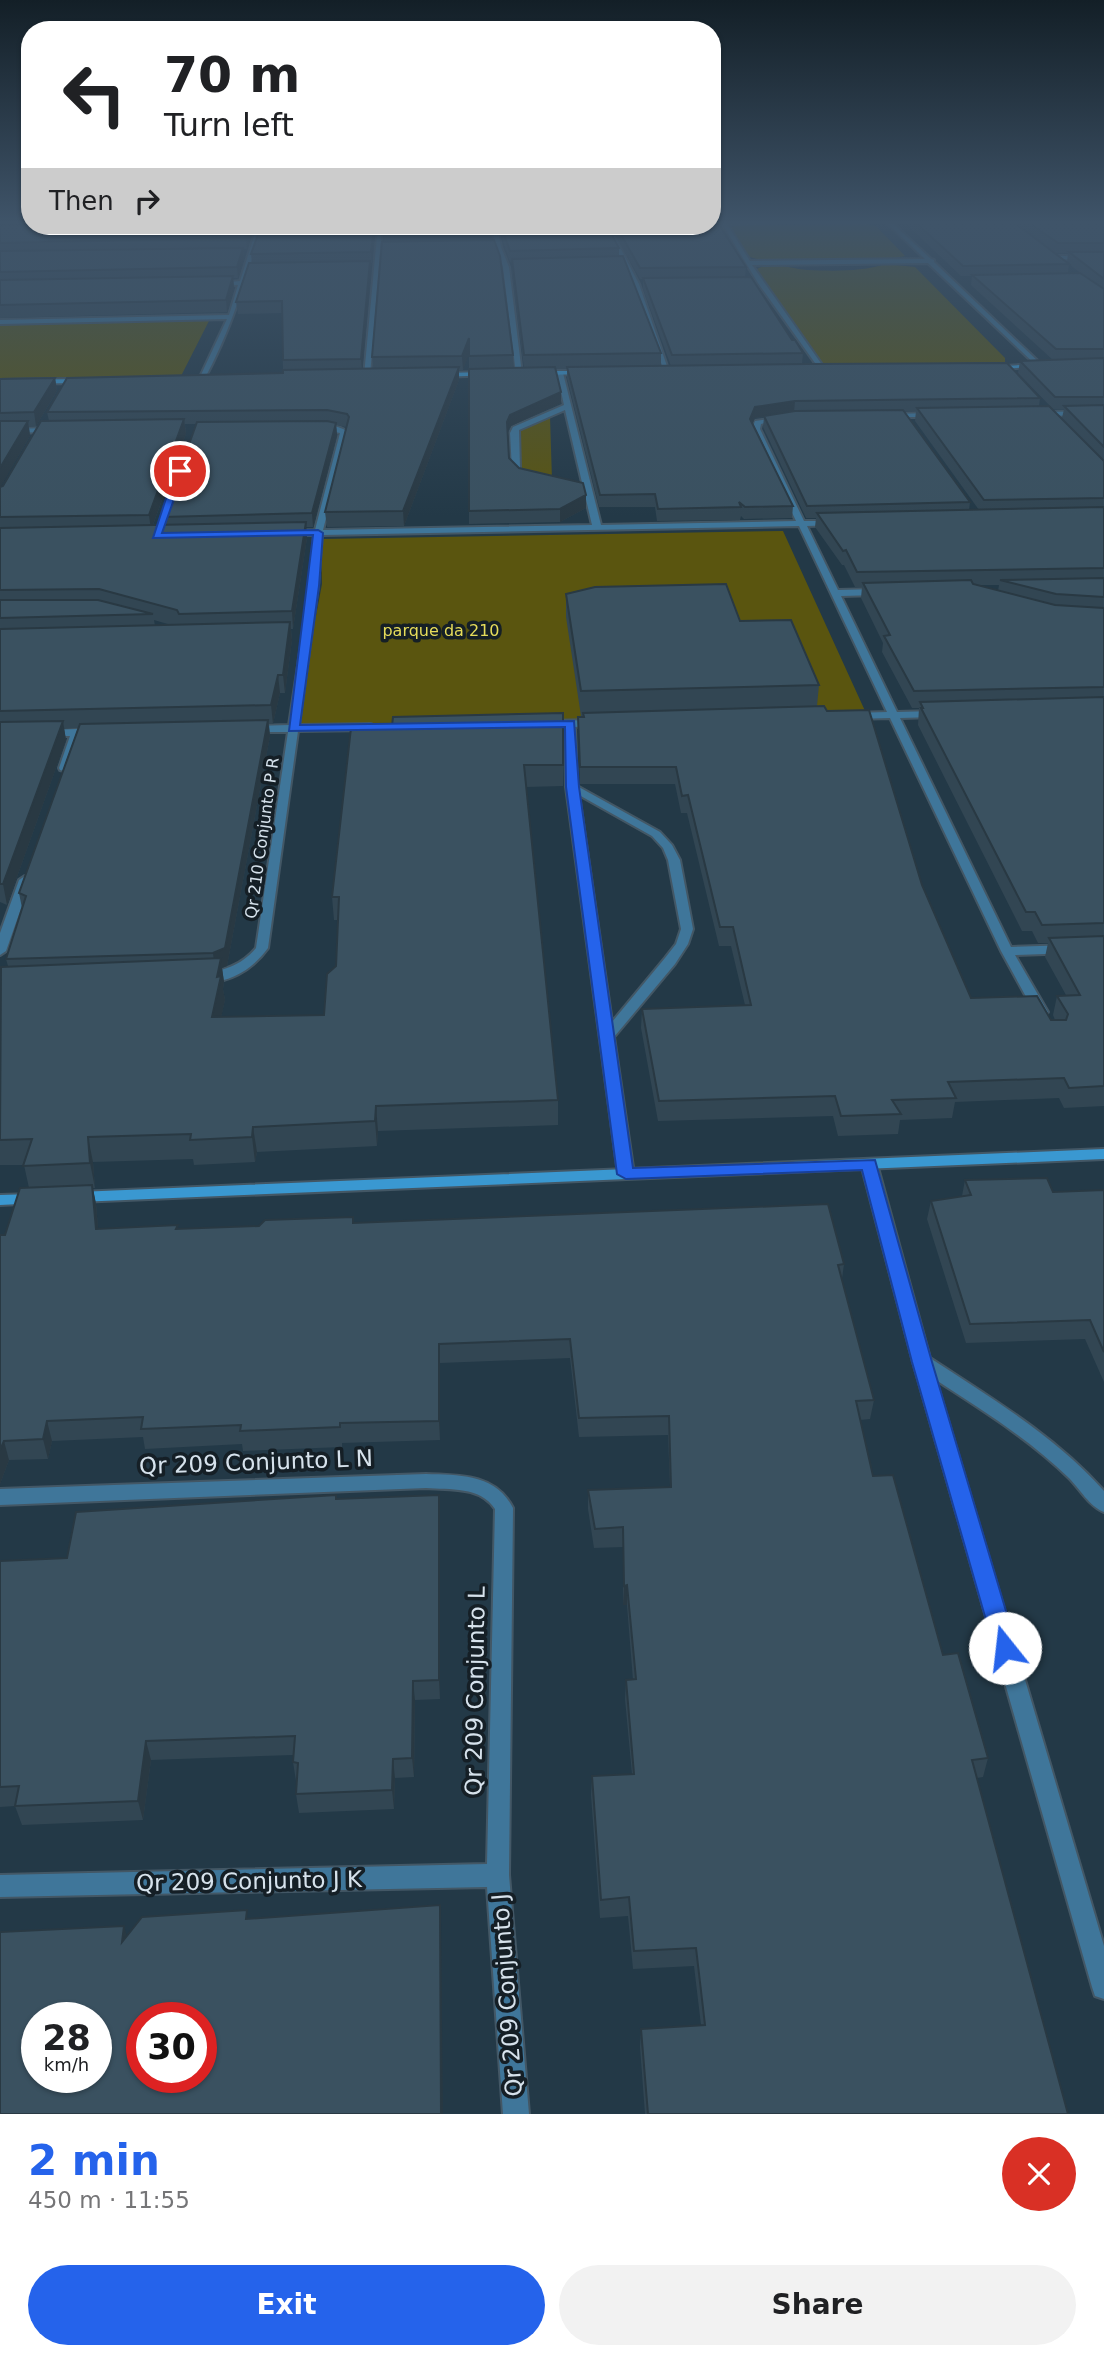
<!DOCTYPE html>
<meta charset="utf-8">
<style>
:root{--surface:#fff;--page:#f2f2f2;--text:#202124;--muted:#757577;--accent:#2563eb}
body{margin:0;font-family:"DejaVu Sans",sans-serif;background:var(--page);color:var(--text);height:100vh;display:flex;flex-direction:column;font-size:26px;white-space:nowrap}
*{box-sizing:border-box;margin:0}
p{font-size:23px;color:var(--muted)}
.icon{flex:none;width:38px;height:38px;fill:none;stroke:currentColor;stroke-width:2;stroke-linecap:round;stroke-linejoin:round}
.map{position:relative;height:2114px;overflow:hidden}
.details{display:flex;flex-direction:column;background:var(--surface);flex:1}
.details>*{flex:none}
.hud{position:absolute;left:21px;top:21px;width:700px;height:214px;border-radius:28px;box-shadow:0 2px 5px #0004;background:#fff;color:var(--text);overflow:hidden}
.speed{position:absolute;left:21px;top:2002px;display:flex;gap:14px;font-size:35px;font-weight:700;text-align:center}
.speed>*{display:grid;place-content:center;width:91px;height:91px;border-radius:50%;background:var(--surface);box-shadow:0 2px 5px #0004;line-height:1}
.speed small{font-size:18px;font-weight:400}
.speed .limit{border:10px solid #d22;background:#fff;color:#111}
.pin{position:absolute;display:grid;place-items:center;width:60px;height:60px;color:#fff;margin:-30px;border:4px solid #fff;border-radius:50%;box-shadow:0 2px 7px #0007}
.me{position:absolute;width:77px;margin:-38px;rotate:344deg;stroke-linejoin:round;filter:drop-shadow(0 0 5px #0008)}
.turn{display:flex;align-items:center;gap:24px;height:147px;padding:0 28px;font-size:32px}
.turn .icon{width:91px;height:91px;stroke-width:2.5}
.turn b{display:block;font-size:49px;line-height:60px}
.then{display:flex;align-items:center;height:66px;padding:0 28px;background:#0003;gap:14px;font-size:26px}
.round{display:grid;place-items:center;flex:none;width:74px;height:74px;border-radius:37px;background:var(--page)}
.overview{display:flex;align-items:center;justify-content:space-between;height:119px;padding:0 28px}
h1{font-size:42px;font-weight:600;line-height:52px;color:var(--accent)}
.button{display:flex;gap:14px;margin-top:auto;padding:14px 28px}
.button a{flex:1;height:80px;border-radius:42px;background:var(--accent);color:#fff;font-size:28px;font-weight:600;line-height:80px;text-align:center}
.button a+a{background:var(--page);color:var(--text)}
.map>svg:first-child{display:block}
.green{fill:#5a550f}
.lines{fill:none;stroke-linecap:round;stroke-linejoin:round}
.street-casing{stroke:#435765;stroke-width:4}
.secondary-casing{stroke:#435765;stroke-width:4}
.street{fill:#3f769a;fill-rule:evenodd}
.secondary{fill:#3a98d1;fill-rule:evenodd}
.wall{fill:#324653;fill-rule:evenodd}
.shaded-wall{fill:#293943}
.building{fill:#3a5160;stroke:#293943;stroke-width:2;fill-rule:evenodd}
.route{fill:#2563eb;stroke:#184099;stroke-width:2}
.labels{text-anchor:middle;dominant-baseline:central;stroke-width:7;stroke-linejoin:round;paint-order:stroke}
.far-park-label{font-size:16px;fill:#e6dc5a;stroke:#151f26}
.far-street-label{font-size:16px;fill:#d6e2ec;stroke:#151f26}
.near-street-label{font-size:23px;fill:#d6e2ec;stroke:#151f26}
</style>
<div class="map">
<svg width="1104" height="2114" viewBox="0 0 1104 2114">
<rect width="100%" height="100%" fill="#233947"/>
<path class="green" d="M 868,224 L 876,226 L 905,256 L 891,259 L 757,259 L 750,257 L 728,228 L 738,225 Z
M 886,264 L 915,267 L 1005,358 L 1005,362 L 824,365 L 819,362 L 757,269 C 772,260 790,269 807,270 C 832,271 861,272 886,264 Z
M 210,319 L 181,376 L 0,378 L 0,323 Z
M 550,416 L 552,480 L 519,472 L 518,431 Z
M 783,531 L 866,713 L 295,727 L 322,584 L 321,539 Z"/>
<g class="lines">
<g class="street-casing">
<path id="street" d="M 720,220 L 876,220 L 727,224 L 750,261 L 925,259 L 884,220 L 889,220 L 931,259 L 934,260 L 934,262 L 1043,366 L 1038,367 L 928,263 L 752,265 L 825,369 L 820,370 L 758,283 Z
M 258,226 L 262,226 C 246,279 231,330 204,380 L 199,379 L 227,319 L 0,324 L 0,320 L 229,315 L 238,285 L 212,284 L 240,281 L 256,230 L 230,229 Z
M 378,226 L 382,226 L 370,376 L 367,378 L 364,376 Z
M 493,226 L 497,226 L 501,247 L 509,267 L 522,374 L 519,376 L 516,374 L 503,267 L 495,247 Z
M 605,226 L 609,226 L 639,284 L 669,372 L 664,371 L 633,284 Z
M 1054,256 L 1104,256 L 1104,260 L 1052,259 Z
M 560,371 L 563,373 L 601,525 L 796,521 L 752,429 L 755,421 L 783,417 L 783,419 L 761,424 L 760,429 L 804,521 L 835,521 L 839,523 L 835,525 L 807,526 L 838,590 L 878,589 L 882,592 L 878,595 L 841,596 L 897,712 L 935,711 L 940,714 L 935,717 L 900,718 L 1011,947 L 1104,944 L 1104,952 L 1015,955 L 1048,1012 L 1046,1015 L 1036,1015 L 1001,951 L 890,718 L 854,719 L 849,716 L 854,713 L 887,712 L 799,526 L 322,535 L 318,586 L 299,725 L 371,724 L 376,727 L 371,730 L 298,731 L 268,948 C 253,969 227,986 199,981 L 197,978 L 199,975 C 223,970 240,967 256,948 L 288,732 L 252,732 L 247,729 L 252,726 L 289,725 L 310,586 L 314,535 L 288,535 L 284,533 L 288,531 L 315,530 L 340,433 L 316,428 C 325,423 340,426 348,432 L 323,530 L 592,525 L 565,410 L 519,430 L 520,469 L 528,475 L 521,477 L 512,470 L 510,433 L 513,427 L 564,405 L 557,373 Z
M 1104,411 L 1104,415 L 1039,416 L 1036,414 L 1039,412 Z
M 888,414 L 935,413 L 938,415 L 935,417 L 886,417 Z
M 57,428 L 54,432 L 0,433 L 0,429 Z
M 595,720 L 599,721 L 599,725 L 575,727 L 577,786 L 660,832 L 672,845 L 680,860 L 693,929 L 688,944 L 675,964 L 614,1037 L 634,1174 L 626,1179 L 618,1174 L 566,787 L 565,727 L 546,727 L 541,724 L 546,721 ZM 579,795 L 652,836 L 663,848 L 668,860 L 681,929 L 676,944 L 665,958 L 612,1022 Z
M 77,729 L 95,729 L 100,732 L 95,735 L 81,735 L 69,768 L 64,771 L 60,770 L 59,768 L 70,736 L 49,736 L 44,733 L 49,730 Z
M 25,876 L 31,880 L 6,951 L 0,955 L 0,933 L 19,880 Z
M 869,1159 L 877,1164 L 930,1358 C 991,1398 1055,1436 1104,1491 L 1104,1512 C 1090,1507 1079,1488 1069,1478 C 1029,1439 982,1410 936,1380 L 1104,1946 L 1104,1999 L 1095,1996 L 1092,1987 L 913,1362 L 861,1164 Z
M 426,1474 C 460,1475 496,1474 513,1508 L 509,1875 L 529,2114 L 503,2114 L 487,1887 L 0,1897 L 0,1875 L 487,1864 L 495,1509 C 480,1486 450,1490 426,1488 L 0,1505 L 0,1489 Z"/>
</g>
<g class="secondary-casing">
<path id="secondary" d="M 1038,364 L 1040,367 L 992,369 L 989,367 Z
M 587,371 L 589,374 L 540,375 L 537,373 L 540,371 Z
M 489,372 L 491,375 L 442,377 L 439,375 L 442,373 Z
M 0,380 L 83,379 L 86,381 L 83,383 L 0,384 Z
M 1104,1149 L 1104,1159 L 78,1202 L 73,1201 L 70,1197 L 73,1193 L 78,1192 Z
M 34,1194 L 39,1195 L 42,1199 L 39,1203 L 0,1205 L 0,1195 Z"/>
</g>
<use href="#street" class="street"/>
<use href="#secondary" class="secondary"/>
</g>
<path class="wall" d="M 0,220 L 30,220 L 30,226 L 252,234 L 247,249 L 243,249 L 244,259 L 238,278 L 233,278 L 234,288 L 227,312 L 0,318 Z
M 902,220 L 1104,220 L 1104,1106 L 1064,1108 L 1059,1098 L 955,1102 L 952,1118 L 900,1120 L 898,1134 L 838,1136 L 833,1116 L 658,1121 L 641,1028 L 642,1009 L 745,1005 L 731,946 L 719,946 L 687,813 L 681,813 L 675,784 L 580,784 L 578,717 L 583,716 L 581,716 L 566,617 L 566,594 L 740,621 L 819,685 L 817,706 L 922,885 L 971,998 L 1051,1020 L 1055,1020 L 1053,1015 L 1057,996 L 1066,995 L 1045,957 L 1048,943 L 1038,943 L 1032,931 L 1022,931 L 918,725 L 919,708 L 912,708 L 882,652 L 883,643 L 861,598 L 862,587 L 855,587 L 844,565 L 842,565 L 815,527 L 816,518 L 806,518 L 763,427 L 764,417 L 755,418 L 753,423 L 793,506 L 792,518 L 744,519 L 741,516 L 740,520 L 657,521 L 655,507 L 599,507 L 567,378 L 567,369 L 556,369 L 561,403 L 511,426 L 508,432 L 509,458 L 519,468 L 586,495 L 586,508 L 560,522 L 469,524 L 469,353 L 463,370 L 459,370 L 459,380 L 404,526 L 327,527 L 325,512 L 346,427 L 336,425 L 337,435 L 313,527 L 306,527 L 307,538 L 293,629 L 291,629 L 292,640 L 285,693 L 280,693 L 273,724 L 269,724 L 270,736 L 227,966 L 222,968 L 224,982 L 223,989 L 225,1000 L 221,1017 L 324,1015 L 336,966 L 338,920 L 334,920 L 332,897 L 392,726 L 563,713 L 563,786 L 526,787 L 558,1100 L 558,1125 L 378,1131 L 377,1146 L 257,1152 L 255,1162 L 194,1165 L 193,1159 L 93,1162 L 95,1188 L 93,1188 L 96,1204 L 98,1229 L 178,1229 L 353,1223 L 844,1264 L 842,1279 L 874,1400 L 870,1419 L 860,1420 L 873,1476 L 943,1655 L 988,1758 L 983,1777 L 977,1778 L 1068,2114 L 645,2114 L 640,2047 L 641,2029 L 701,2025 L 694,1966 L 633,1969 L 628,1916 L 600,1918 L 591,1795 L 592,1776 L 632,1774 L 625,1699 L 626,1680 L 633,1680 L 627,1605 L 623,1605 L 623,1547 L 594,1548 L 588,1509 L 588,1490 L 670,1487 L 668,1435 L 579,1437 L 570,1358 L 440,1363 L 440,1440 L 342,1443 L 342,1447 L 243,1451 L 242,1444 L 145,1449 L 143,1437 L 52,1441 L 48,1459 L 9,1460 L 0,1484 L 5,1235 L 29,1188 L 24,1165 L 0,1165 L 0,968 L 8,966 L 6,959 L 22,908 L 19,893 L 78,728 L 64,729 L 66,740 L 7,905 L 0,902 L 0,379 L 55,378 L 57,391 L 36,426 L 29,427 L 30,436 L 0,487 L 3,486 L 49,421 L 47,412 L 283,373 L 282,313 L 238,314 L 236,302 L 252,263 L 251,254 L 261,226 L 375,226 L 372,263 L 371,263 L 371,273 L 362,368 L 373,368 L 372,357 L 384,242 L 383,234 L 492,226 L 492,240 L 513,355 L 514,368 L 524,368 L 512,272 L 512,262 L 510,262 L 498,226 L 607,226 L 619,248 L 619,256 L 661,353 L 661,366 L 671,366 L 643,289 L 643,279 L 640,279 L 610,226 L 712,226 L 746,267 L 745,277 L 803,353 L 802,364 L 1040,398 L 1039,406 L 1062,418 L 1064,409 L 1053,409 L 1018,373 L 1020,361 L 1053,360 L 971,285 L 972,276 L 961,276 ZM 1056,253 L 1068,253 L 1067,262 ZM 1069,264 L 1087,278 L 1068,273 ZM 904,411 L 916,411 L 915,421 L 979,510 L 969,510 L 970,502 ZM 185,424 L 196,424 L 163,517 L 164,525 L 153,525 L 186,434 ZM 976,585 L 999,585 L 998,591 ZM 154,620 L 171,625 L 155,626 Z
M 965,1180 L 1053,1192 L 1104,1190 L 1104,1382 L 1085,1339 L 966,1343 L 927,1219 L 931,1201 L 962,1196 Z
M 336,1495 L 337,1499 L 440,1515 L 440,1699 L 415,1700 L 414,1777 L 395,1778 L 394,1809 L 299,1813 L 296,1794 L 297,1782 L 296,1781 L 293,1762 L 293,1755 L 151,1760 L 143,1820 L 22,1825 L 15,1806 L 0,1807 L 0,1561 L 67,1558 Z"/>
<path class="shaded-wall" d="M 250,226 L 252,226 L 252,234 L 247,249 L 246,238 Z
M 374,226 L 375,226 L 372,263 L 371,252 Z
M 243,248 L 244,259 L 238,278 L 237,267 Z
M 370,261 L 371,273 L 362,372 L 361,359 Z
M 233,276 L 234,288 L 227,312 L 226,300 Z
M 469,338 L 470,352 L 463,370 L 462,356 Z
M 459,367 L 459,380 L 404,526 L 403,511 Z
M 55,378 L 57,391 L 36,426 L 34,412 Z
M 561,392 L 561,403 L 511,426 L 507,433 L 507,422 L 510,415 Z
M 795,401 L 794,412 L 755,418 L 750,430 L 750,419 L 755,407 Z
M 184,419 L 186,434 L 151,530 L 149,515 Z
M 28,421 L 30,436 L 0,488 L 0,468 Z
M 336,423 L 337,435 L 313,527 L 312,513 Z
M 586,495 L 586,508 L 560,522 L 560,509 Z
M 306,522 L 307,538 L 293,629 L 292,611 Z
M 290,622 L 292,640 L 285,693 L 283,675 Z
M 278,675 L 280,693 L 273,724 L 271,705 Z
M 268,720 L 270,736 L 227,966 L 222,968 L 224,982 L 223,989 L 225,1000 L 216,1041 L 212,1017 L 215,970 L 213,953 Z
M 63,721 L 66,740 L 7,905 L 3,884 Z
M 376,1106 L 378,1131 L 377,1146 L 375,1121 Z
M 253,1127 L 257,1152 L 255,1162 L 252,1137 Z
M 88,1137 L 93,1162 L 95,1188 L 90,1163 Z
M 92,1185 L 96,1204 L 100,1248 L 96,1229 Z
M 439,1344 L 440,1363 L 440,1440 L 439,1421 Z
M 47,1421 L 52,1441 L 48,1459 L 43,1439 Z
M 4,1441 L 9,1460 L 0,1484 L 0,1450 Z
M 439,1495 L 440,1515 L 440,1699 L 439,1680 Z
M 627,1585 L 627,1605 L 623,1605 L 624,1586 Z
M 413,1681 L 415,1700 L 414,1777 L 412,1758 Z
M 146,1741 L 151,1760 L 143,1820 L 138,1801 Z
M 393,1759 L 395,1778 L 394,1809 L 392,1790 Z
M 440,1905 L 441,1923 L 443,2114 L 441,2114 Z
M 124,1926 L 129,1943 L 122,1942 Z"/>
<path class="building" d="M 712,220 L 716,220 L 746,267 L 640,268 L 616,226 L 712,226 Z
M 913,220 L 1011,220 L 1069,264 L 963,266 Z
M 1025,220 L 1104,220 L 1104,243 L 1058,243 Z
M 0,225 L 30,225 L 30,226 L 250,226 L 246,238 L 0,243 Z
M 261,226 L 374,226 L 371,252 L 251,254 Z
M 384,226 L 491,226 L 492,232 L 383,234 Z
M 501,226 L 607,226 L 619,248 L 510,251 Z
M 494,240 L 500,256 L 513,355 L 469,356 L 469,338 L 462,356 L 372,357 L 382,242 Z
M 243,248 L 237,267 L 0,272 L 0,251 Z
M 1069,252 L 1104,252 L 1104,279 Z
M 623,256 L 661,353 L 524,355 L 512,259 Z
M 370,261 L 361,359 L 283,360 L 282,301 L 236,302 L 249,263 Z
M 1080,273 L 1104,289 L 1104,349 L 1056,349 L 972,275 Z
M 233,276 L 226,300 L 0,305 L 0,280 Z
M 751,277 L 792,340 L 795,340 L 803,353 L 672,355 L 643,278 Z
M 1104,358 L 1104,397 L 1055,397 L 1020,361 Z
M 1007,363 L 1040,398 L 795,401 L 755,407 L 750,419 L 793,506 L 745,507 L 739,502 L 741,507 L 658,509 L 655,494 L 600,495 L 567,367 L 808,364 Z
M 459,367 L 403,511 L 325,512 L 349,417 L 347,414 L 327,410 L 47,412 L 67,378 L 283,373 L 283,370 Z
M 555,367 L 561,392 L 510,415 L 507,422 L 509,458 L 519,468 L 583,483 L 586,495 L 560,509 L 469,511 L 469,369 Z
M 55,378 L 34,412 L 0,413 L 0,379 Z
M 1104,405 L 1104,447 L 1064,406 Z
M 1049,406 L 1104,461 L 1104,498 L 984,500 L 917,408 Z
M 903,410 L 970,502 L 807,506 L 764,416 L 795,411 Z
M 184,419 L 149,515 L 0,517 L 0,487 L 3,486 L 41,421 Z
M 0,421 L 28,421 L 0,468 Z
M 327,421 L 336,423 L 312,513 L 163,517 L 197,422 Z
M 1104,507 L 1104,568 L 857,572 L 846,550 L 843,551 L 817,513 Z
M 306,522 L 292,611 L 179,614 L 177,610 L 99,589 L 0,590 L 0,528 Z
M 1104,578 L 1104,597 L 1056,594 L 1000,580 Z
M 971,580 L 973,584 L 1055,605 L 1104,608 L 1104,687 L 914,691 L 884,636 L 890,635 L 863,583 Z
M 726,584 L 740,621 L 791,620 L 819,685 L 581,691 L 566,594 L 595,587 Z
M 0,600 L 98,600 L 153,614 L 0,618 Z
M 290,622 L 283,675 L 278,675 L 271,705 L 0,711 L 0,629 Z
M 1104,697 L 1104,923 L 1042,925 L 1035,912 L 1026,912 L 921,708 L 923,708 L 920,702 Z
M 824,706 L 827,711 L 869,710 L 922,885 L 971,998 L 1037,996 L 1051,1020 L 1066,1020 L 1068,1014 L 1057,996 L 1080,995 L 1049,938 L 1104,936 L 1104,1086 L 1069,1088 L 1064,1078 L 948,1082 L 956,1098 L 892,1100 L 901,1114 L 841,1116 L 835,1096 L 659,1101 L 642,1009 L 751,1005 L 733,927 L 720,927 L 688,795 L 682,796 L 676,767 L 580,767 L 578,717 L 584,717 L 583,713 Z
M 563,713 L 563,765 L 524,765 L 558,1100 L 376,1106 L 375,1121 L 253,1127 L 252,1137 L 190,1140 L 191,1134 L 88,1137 L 90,1163 L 23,1166 L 32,1139 L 0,1140 L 1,967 L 221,958 L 217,977 L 221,976 L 212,1017 L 324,1015 L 327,974 L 336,966 L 339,897 L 332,897 L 351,728 L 392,726 L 393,717 Z
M 268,720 L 225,948 L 213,953 L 6,959 L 26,896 L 19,893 L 80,724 Z
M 63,721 L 3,884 L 0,884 L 0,722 Z
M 1047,1178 L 1053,1192 L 1104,1190 L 1104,1352 L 1090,1320 L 970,1324 L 931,1201 L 971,1195 L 965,1180 Z
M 92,1185 L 96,1229 L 178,1225 L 176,1229 L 259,1226 L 265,1220 L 353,1217 L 353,1223 L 828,1204 L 844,1264 L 838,1265 L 874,1400 L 856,1401 L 873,1476 L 893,1475 L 943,1655 L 958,1653 L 988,1758 L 972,1760 L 1068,2114 L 648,2114 L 641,2029 L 705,2025 L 696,1948 L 634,1951 L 629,1897 L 601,1900 L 592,1776 L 634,1774 L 626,1680 L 636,1679 L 627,1585 L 624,1586 L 623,1527 L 595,1529 L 588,1490 L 671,1487 L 669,1416 L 579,1418 L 570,1339 L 439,1344 L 439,1421 L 340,1423 L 340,1427 L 240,1431 L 241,1425 L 141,1429 L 143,1417 L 47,1421 L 43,1439 L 4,1441 L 0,1450 L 0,1235 L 5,1235 L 20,1188 Z
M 336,1495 L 336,1499 L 439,1495 L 439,1680 L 413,1681 L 412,1758 L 393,1759 L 392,1790 L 296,1794 L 298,1763 L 293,1762 L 295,1736 L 146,1741 L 138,1801 L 15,1806 L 19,1786 L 0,1787 L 0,1561 L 67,1558 L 76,1512 Z
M 440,1905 L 441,2114 L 0,2114 L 0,1932 L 124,1926 L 122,1942 L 142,1917 L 247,1910 L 246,1919 ZM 37,2018 L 96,2018 L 96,2077 L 37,2077 ZM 142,2018 L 201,2018 L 201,2077 L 142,2077 Z"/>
<linearGradient id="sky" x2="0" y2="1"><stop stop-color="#131f27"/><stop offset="0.43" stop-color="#3f5469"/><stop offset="1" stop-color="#3f5469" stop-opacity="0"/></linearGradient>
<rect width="1104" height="516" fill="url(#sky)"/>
<path class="route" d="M 180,469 L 184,471 L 162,533 L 318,530 L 323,533 L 319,586 L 300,725 L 574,721 L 579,787 L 633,1168 L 875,1160 L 932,1362 L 1017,1648 L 1013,1655 L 1005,1658 L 997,1655 L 994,1648 L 912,1362 L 862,1170 L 626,1179 L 617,1174 L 566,787 L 565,727 L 289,731 L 313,535 L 153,538 L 175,471 Z"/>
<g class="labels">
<g class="far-park-label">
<text x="441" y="630">parque da 210</text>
</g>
<g class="far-street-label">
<text transform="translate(262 838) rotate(-82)">Qr 210 Conjunto P R</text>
</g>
<g class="near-street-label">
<text transform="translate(256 1462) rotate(-2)">Qr 209 Conjunto L N</text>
<text transform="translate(475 1691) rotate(-89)">Qr 209 Conjunto L</text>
<text transform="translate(249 1881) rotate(-1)">Qr 209 Conjunto J K</text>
<text transform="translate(507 1995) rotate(-94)">Qr 209 Conjunto J</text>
</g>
</g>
</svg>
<div class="speed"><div>28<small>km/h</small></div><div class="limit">30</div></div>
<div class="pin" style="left:180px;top:471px;background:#d93025"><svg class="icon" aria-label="arrive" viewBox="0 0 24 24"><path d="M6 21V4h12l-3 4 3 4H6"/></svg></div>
<svg class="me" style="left:1005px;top:1648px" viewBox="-20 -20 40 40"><circle r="19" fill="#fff"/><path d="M0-13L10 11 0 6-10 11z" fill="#2563eb"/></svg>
<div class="hud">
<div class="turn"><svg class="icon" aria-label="left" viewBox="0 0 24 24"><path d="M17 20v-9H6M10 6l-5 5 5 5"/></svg><div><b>70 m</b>Turn left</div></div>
<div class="then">Then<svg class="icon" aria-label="right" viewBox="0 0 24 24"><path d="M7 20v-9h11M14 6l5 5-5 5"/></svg></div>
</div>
</div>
<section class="details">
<div class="overview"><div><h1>2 min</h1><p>450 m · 11:55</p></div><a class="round" style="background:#d93025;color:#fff"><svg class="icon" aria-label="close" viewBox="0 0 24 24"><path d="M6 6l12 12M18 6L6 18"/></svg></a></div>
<div class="button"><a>Exit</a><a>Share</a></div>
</section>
